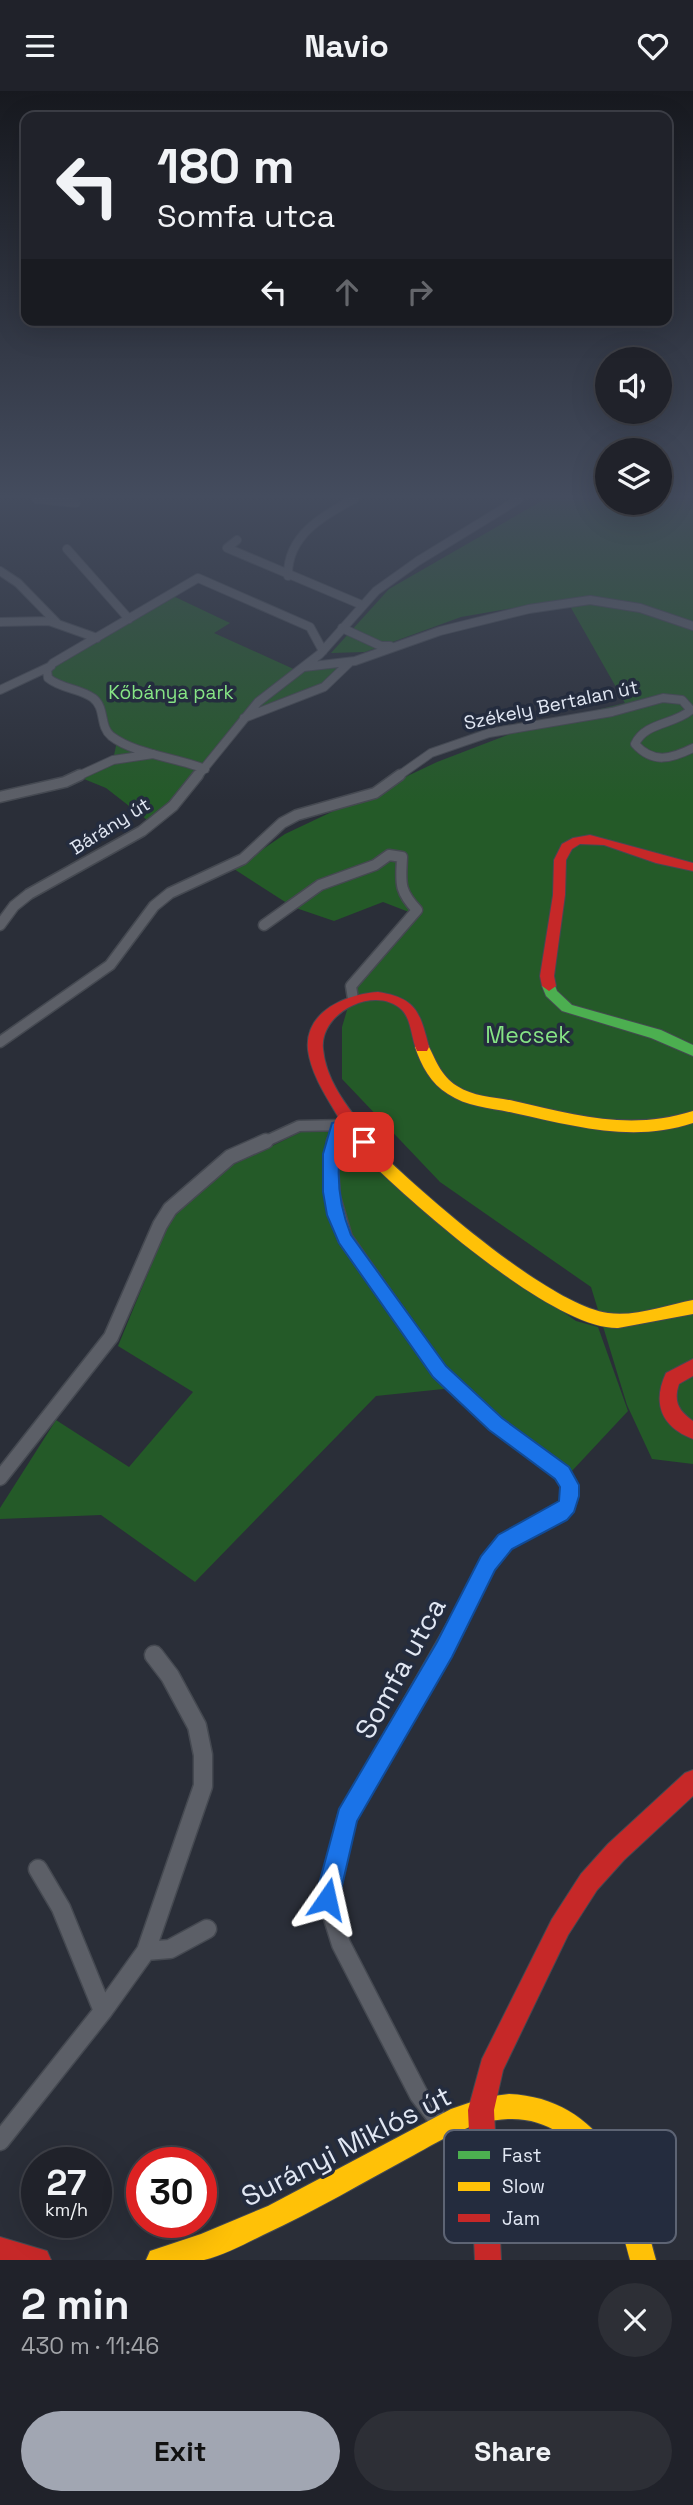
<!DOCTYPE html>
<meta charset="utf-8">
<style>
:root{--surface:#20222a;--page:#2d2f36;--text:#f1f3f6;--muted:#a2a4a8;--line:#3d3f47;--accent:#a1a6b2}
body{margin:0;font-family:"Space Grotesk",sans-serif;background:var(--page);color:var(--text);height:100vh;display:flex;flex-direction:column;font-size:26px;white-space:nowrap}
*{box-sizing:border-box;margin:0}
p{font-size:23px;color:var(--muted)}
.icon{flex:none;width:38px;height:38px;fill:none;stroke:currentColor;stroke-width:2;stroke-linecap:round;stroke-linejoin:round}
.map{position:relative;height:2169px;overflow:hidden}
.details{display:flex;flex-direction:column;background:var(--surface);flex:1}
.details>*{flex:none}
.top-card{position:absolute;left:21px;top:21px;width:651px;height:214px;border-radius:14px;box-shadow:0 7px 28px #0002,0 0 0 2px var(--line);background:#20222a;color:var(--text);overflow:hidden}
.fabs{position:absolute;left:595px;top:256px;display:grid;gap:14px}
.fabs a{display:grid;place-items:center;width:77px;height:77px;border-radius:50%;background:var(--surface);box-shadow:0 7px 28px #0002,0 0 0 2px var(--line);font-size:35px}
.speed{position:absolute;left:21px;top:2056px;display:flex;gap:14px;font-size:35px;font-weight:700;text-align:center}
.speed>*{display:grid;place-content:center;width:91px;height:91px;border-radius:50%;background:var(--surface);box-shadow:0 7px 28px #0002,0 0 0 2px var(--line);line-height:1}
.speed small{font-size:18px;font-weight:400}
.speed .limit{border:10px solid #d22;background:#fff;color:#111}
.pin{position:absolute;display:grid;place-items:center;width:60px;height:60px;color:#fff;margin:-30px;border-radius:14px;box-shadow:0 4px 10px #0006}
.me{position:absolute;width:77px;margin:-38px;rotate:11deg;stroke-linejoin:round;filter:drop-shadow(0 0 5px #0008)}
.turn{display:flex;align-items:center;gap:24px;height:147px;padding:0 21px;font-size:32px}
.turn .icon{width:91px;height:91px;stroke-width:2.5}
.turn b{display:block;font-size:49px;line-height:60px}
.lanes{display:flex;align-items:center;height:66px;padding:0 21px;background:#0003;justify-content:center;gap:35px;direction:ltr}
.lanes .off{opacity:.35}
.round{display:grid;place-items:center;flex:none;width:74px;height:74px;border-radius:37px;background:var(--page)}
.head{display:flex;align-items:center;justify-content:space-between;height:119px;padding:0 21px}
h1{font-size:42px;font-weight:700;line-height:52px}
.cta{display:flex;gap:14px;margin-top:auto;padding:14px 21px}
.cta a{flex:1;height:80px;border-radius:42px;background:var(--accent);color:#111;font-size:28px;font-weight:700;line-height:80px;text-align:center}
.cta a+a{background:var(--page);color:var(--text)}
header{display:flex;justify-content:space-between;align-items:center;height:91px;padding:0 21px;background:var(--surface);font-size:32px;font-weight:700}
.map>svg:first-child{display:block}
.green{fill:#245a28}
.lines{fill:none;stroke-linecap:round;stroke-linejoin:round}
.street-far3-casing{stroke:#454951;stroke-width:10}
.street-far2-casing{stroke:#454951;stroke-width:13}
.street-far1-casing{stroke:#454951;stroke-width:17}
.street-casing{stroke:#454951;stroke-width:21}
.fast-casing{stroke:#454951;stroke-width:2}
.slow-casing{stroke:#454951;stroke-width:2}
.jam-casing{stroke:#454951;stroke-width:2}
.street-far3{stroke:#5c5f67;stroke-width:8}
.street-far2{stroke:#5c5f67;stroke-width:10}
.street-far1{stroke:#5c5f67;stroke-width:14}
.street{stroke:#5c5f67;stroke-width:18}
.fast{fill:#4caf50;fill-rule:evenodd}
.slow{fill:#ffc107;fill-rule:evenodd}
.jam{fill:#c62828;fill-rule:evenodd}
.route{fill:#1a73e8;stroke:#114b97;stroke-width:2}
.labels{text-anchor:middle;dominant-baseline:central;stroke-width:7;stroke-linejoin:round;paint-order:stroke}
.far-park-label{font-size:19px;fill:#86e485;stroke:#242c3e}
.far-street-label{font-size:19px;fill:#e1e7f3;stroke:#242c3e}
.park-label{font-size:23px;fill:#86e485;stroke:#242c3e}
.near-street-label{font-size:28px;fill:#e1e7f3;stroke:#242c3e}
.key{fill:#242c3e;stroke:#5d6474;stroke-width:2}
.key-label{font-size:19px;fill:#e1e7f3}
</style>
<header><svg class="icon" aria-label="menu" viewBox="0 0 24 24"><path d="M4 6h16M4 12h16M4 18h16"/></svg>Navio<svg class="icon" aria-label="heart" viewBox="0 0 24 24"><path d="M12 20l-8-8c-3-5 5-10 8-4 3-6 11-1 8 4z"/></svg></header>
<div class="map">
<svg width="693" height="2169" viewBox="0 0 693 2169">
<rect width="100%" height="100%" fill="#2a2e38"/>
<path class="green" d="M 545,408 L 660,411 L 660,408 L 693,408 L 693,1373 L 652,1368 L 627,1314 L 591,1196 L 440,1091 L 342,988 L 342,936 L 355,892 L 414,823 L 383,811 L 334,830 L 293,816 L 234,778 L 285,743 L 437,671 L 531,635 L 625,612 L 566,508 L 461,526 L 365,561 L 331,562 L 389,498 Z
M 171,504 L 230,532 L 214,542 L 298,580 L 344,573 L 334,589 L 244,627 L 151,732 L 106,697 L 79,686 L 113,669 L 116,655 L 98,611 L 48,587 L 53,572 Z
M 347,1037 L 386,1087 L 445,1137 L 576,1230 L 598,1236 L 628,1320 L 571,1381 L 453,1297 L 376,1305 L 195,1491 L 101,1424 L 0,1428 L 0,1417 L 56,1329 L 129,1376 L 193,1301 L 118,1255 L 169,1131 L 216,1082 L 305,1039 Z"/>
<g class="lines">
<g class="street-far3-casing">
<path id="street-far3" d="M 36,408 L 76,412
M 237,449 L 227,457 L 362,514
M 67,458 L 129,528
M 0,480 L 18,492 L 57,532
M 288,485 C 287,445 322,425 354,408
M 0,531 L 49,530 L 97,547
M 342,537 L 381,555 L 390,555
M 304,576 L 355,570 L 440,540 L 529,518 L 590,509 L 640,517 L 693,535
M 0,599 L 51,575
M 244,627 L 324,596 L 349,572
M 205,678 C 178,667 134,663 111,645 C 99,635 106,617 93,607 C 79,597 61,598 48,587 L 47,579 L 53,572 L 198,487 L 310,536 L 323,560
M 76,686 L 113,669 L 153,663
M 197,686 L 258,611 L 320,563 L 376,500 L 418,470 L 519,408
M 397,686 L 431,662 L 489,642 L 612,621 L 663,607 L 682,609 L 691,619 C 674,634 645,631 635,653 C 653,673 671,668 693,657"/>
</g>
<g class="street-far2-casing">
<path id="street-far2" d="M 0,706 L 65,691 L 80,684
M 0,834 L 14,815 L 29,803 L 142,740 L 173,715 L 198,684
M 264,834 L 320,794 L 375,774 L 389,764 L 402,766 C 401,791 398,799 417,819 L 351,895 L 353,908
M 0,951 L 110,874 L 154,815 L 170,802 L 243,768 L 282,732 L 297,724 L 375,702 L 400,684
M 262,1052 L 299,1035 L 344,1034
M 334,1052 L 337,1036"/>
</g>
<g class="street-far1-casing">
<path id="street-far1" d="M 334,1050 L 331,1078 L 333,1106 L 345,1147 L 439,1280 L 496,1333 L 562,1382 L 570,1394 L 567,1415 L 560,1422 L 505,1451 L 488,1472 L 457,1534
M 0,1387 L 111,1246 L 160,1134 L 170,1118 L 230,1066 L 266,1050"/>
</g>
<g class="street-casing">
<path id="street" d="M 146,1860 L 170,1858 L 207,1838
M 103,1920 L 146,1860 L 203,1695 L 203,1664 L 197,1635 L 170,1585 L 154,1564
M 443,2035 L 419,2004 L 341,1853 L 327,1808 L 347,1726 L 458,1532
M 0,2050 L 103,1920 L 61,1817 L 38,1778"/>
</g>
<g class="fast-casing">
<path id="fast" d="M 549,890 L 554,892 L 557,900 L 572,914 L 661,939 L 693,954 L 693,965 L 651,947 L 562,920 L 546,905 L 542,895 Z"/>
</g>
<g class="slow-casing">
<path id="slow" d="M 422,951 L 427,952 C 436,969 440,984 457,995 C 474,1006 495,1006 514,1010 C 576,1024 630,1040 693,1020 L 693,1032 C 633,1052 574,1035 514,1022 C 492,1017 467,1016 448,1003 C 431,993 421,974 415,956 Z
M 379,1064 L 385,1066 C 429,1108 550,1214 608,1222 C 635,1226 667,1214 693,1209 L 693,1223 L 618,1237 C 554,1238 420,1119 373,1074 L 371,1070 L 373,1066 Z
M 509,2003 C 602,2007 637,2092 656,2169 L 630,2169 C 616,2110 583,2025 508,2028 C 474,2029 443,2048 414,2064 C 364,2091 315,2120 263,2144 C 245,2153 224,2164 204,2169 C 187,2169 164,2169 146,2169 L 150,2160 L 201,2143 L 268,2115 L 451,2018 L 486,2006 Z"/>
</g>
<g class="jam-casing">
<path id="jam" d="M 590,744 L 693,772 L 693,780 L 656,772 L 604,754 L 580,753 L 572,758 L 566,769 L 565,804 L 554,885 L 556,895 L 549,900 L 542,895 L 540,885 L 553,804 L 554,769 L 562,753 L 573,747 Z
M 378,901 C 417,907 420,922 429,956 L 427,960 L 417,960 C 411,947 412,930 402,919 C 375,893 319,922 323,958 C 327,1002 366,1034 387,1070 L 385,1074 C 380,1076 379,1077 374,1074 C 363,1068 347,1038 339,1027 C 327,1007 311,983 308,959 C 304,920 347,903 378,901 Z
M 693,1268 L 693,1285 L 679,1293 C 673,1311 679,1320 693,1330 L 693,1348 C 661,1336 652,1312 666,1282 Z
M 693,1679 L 693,1705 L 624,1769 L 597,1799 L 568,1844 L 503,1979 L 494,2019 L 501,2169 L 475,2169 L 468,2019 L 482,1968 L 552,1828 L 581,1783 L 608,1753 L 685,1682 Z
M 0,2146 L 47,2160 L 51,2169 L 0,2169 Z"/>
</g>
<use href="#street-far3" class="street-far3"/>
<use href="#street-far2" class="street-far2"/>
<use href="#street-far1" class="street-far1"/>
<use href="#street" class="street"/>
<use href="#fast" class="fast"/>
<use href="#slow" class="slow"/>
<use href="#jam" class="jam"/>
</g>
<linearGradient id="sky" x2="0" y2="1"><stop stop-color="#17191f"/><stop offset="0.57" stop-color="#444c5e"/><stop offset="1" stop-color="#444c5e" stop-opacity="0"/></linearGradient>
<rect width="693" height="711" fill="url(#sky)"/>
<path class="route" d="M 351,1027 L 356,1029 L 371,1051 L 369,1055 L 358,1055 L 347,1040 L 344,1040 C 335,1076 337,1110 351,1144 L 446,1275 L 502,1327 L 569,1376 L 579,1394 L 579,1405 L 574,1421 L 567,1429 L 512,1458 L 495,1479 L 452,1566 L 357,1730 L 339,1808 L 335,1817 L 327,1820 L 319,1817 L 315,1808 L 339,1718 L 437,1551 L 481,1465 L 498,1444 L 559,1410 L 560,1396 L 555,1388 L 489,1339 L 433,1286 L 339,1152 L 327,1124 L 323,1101 L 323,1063 L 332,1032 Z"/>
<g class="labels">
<g class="far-park-label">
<text x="171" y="601">Kőbánya park</text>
</g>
<g class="far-street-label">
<text transform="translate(551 614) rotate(-12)">Székely Bertalan út</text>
<text transform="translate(110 735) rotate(-32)">Bárány út</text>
</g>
<g class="park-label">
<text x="528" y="944">Mecsek</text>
</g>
<g class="near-street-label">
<text transform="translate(400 1577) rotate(-61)">Somfa utca</text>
<text transform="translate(346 2055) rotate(-27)">Surányi Miklós út</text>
</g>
</g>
<rect x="444" y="2039" width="232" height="113" rx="10" class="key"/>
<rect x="458" y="2060" width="32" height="8" fill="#4caf50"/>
<rect x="458" y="2091" width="32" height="9" fill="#ffc107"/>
<rect x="458" y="2123" width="32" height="8" fill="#c62828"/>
<g class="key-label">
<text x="502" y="2071">Fast</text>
<text x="502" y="2102">Slow</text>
<text x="502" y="2134">Jam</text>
</g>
</svg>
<div class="fabs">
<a><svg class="icon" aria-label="sound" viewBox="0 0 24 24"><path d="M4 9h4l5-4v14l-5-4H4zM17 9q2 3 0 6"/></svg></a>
<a><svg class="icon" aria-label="layers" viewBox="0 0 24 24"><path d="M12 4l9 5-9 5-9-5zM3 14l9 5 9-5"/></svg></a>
</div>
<div class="speed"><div>27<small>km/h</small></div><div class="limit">30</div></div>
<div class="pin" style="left:364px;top:1051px;background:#d93025"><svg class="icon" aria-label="arrive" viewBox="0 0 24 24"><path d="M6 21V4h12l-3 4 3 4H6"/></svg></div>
<svg class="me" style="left:327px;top:1808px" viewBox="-20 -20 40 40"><path d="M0-17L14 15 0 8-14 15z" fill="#1a73e8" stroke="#fff" stroke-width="4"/></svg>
<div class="top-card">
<div class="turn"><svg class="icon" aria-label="left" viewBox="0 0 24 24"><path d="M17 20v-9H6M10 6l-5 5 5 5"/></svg><div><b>180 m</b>Somfa utca</div></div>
<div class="lanes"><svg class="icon" aria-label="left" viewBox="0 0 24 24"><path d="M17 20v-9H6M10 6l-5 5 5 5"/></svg><svg class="icon off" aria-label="ahead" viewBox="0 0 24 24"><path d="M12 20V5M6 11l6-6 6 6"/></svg><svg class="icon off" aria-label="right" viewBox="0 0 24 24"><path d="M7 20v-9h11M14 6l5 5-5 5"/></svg></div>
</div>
</div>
<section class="details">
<div class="head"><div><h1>2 min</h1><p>430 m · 11:46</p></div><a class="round"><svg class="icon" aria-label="close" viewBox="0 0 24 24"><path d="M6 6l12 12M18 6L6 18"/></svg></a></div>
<div class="cta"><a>Exit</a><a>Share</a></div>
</section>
